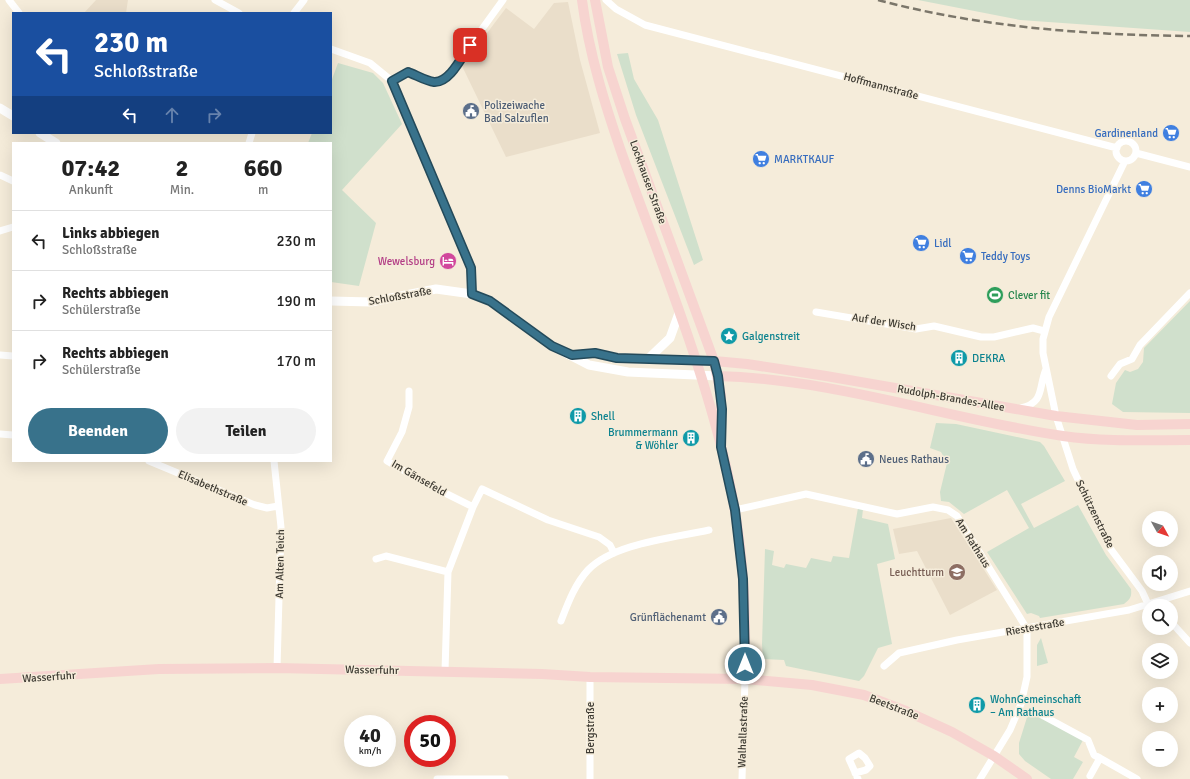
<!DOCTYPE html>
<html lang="de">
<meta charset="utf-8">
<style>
:root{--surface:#fff;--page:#f2f2f2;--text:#222;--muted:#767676;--line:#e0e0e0;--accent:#38728b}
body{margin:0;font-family:Signika,sans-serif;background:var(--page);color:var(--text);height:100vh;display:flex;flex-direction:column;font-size:15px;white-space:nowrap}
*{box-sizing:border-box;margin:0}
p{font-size:13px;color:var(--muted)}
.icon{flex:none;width:22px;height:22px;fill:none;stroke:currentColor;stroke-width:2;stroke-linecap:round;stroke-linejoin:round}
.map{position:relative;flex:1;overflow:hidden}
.side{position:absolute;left:12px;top:142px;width:320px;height:320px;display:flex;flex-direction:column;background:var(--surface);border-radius:0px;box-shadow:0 4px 16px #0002}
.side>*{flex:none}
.hud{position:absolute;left:12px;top:12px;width:320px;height:122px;border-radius:0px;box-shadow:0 4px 16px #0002;background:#1a4fa0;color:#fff;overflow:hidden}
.needle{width:26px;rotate:130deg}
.fabs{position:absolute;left:1142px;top:511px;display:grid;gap:8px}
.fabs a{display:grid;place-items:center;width:36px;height:36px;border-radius:50%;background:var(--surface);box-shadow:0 4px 16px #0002;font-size:20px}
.speed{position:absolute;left:344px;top:715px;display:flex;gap:8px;font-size:20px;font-weight:700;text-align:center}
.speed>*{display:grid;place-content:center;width:52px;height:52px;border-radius:50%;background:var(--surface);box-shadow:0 4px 16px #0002;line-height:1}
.speed small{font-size:10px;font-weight:400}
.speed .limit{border:6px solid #d22;background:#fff;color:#111}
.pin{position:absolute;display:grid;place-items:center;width:34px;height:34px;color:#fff;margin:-17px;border-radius:8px;box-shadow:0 2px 6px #0006}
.me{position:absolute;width:44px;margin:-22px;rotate:0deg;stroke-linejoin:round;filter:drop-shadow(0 0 3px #0008)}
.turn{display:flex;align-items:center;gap:14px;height:84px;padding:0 16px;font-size:18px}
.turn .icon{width:52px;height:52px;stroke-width:2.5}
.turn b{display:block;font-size:28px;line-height:34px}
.lanes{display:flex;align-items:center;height:38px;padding:0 16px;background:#0003;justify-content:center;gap:20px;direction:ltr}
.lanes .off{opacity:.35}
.eta{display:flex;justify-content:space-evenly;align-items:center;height:68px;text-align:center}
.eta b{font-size:24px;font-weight:700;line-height:28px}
.button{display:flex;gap:8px;margin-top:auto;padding:8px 16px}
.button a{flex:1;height:46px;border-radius:24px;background:var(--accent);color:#fff;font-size:16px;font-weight:700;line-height:46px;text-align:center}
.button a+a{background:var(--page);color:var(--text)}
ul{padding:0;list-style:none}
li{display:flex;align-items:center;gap:12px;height:60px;padding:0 16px;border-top:1px solid var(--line)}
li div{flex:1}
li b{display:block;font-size:15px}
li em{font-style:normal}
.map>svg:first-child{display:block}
.education{fill:#eadeca}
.green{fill:#d0e0cc}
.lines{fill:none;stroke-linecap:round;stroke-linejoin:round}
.minor{stroke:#fff;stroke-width:7}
.tertiary{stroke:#fff;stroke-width:9}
.secondary{stroke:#f7d4d0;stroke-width:10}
.rail{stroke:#7b766a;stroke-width:2.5;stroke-dasharray:8 4;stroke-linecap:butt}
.route-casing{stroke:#244a5a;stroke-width:10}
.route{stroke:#38728b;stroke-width:7}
.labels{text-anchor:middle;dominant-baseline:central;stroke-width:3;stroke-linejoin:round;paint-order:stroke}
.street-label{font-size:11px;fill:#3d3a32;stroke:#f5ecda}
.service-label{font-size:11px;fill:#4e5e75;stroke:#f5ecda;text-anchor:start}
.shop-label{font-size:11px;fill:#366cbe;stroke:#f5ecda;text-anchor:start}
.hotel-label{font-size:11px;fill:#b23c85;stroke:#f5ecda;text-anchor:end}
.leisure-label{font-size:11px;fill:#27864d;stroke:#f5ecda;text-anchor:start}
.culture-label{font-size:11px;fill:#0d838f;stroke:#f5ecda;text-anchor:start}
.education-label{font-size:11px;fill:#785e54;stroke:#f5ecda;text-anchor:end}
</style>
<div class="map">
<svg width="1190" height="779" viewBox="0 0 1190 779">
<rect width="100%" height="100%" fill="#f5ecda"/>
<path class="education" d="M 96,0 L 128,0 L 126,13 L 84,13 Z
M 568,2 L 580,60 L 600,133 L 506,157 L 462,66 L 506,8 L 534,29 L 554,3 Z
M 951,518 L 997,590 L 950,615 L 917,551 L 899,554 L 893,529 Z"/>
<path class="green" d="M 918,0 L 1190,0 L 1190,32 L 1020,20 Z
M 628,53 L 634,79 L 658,120 L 703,260 L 694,265 L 636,115 L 617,54 Z
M 338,63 L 373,73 L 383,83 L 402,124 L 342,190 L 376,223 L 359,286 L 331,282 L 331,143 L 308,143 L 312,133 L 331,133 L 331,82 Z
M 1190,301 L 1190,413 L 1123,412 L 1112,404 L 1116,383 L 1125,370 L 1130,372 L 1138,369 L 1143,362 L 1144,348 Z
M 936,423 L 956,424 L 1040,442 L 1044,446 L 1065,481 L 1021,504 L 1034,528 L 1078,505 L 1106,555 L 1131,589 C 1132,597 1130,599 1124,604 L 1040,618 L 1039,616 L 1031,613 L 1027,614 L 987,552 L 1029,528 L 1007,490 L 964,514 L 949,502 L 941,501 L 940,492 L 947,463 L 941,452 L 930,448 Z
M 858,508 L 863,509 L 862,518 L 888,524 L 895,559 L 877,564 L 892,644 L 878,648 L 864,676 L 859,681 L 786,666 L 784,660 L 763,659 L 762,644 L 765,549 L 774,551 L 772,565 L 784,568 L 786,564 L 806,568 L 811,558 L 831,562 L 833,556 L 849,558 Z
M 1041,638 L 1048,663 L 1037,666 L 1037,645 Z
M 1029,711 L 1083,740 L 1074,757 L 1083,762 L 1073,779 L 1051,779 L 1025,761 L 1019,754 L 1019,743 Z"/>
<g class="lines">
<path class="minor" d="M 9,0 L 19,13
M 215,0 L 239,13
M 606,0 L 616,9 L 645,25 L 1117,148
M 294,13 L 304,0
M 331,49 L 370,63 L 392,81 L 471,269 L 472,294
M 392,81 L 408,72 C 422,77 436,87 448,76 L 503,0
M1116 151a10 10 0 1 1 20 0a10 10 0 1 1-20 0Z
M 249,143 L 252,133
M 1136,153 L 1190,167
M 1125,161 L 1049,317 L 1043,339 L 1043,353 L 1056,416 L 1073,469 L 1110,548 L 1142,591 L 1148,604 L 1151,606
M 0,175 L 13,181
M 0,231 L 13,227
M 816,312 L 916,329 L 934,326 L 981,337 L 994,337 L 1033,328 L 1044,331
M 0,355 L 13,356
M 1111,376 L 1120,364 L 1132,359 L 1140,345 L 1190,293
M 409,391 L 409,407 L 402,432 L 387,461 L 429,485 L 473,507
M 1021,408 C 1045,402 1038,388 1046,369
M 0,434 L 13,435
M 149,461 L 255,505 L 267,508 L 278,506
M 274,461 L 281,527 L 277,668
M 735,510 L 806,494 L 897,514 L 933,507 L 948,510 L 957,516 L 1027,629 L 1027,677 L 1021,704 L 1010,730 L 980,779
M 376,559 L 386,556 L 448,572
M 561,621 C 568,603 575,584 588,570 C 614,543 673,538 709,530
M 1171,622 L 1190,643
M 884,666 L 899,653 L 957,640 L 1129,610 L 1190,591
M 445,671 L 448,572 L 473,507 L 482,489 L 548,520 L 599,537 L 610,545 L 614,553
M 1038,713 L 1088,740 L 1094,755 L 1100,758
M 855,773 L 866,770 L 870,766 L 865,758 L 859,753 L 849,759 L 858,779
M 1090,776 L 1100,758 L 1137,779
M 437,779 L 505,779
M 590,779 L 590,677
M 742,779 L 745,679"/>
<path class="tertiary" d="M 0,108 L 13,116
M 40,133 L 56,143
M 331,301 L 371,302 L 436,289 L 472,294 L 491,301 L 552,346 L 589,365 L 628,372 L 718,376
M 572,355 L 595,353 L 617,358 L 714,361
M 648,359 L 670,338 L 679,313"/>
<path class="secondary" d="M 582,0 C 589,54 605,105 623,157 C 649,230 678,302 701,376 C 722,443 739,510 743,580 C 746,613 745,646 745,679
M 595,0 L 608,67 L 625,119 L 714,361 L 721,395 L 721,435
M 714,361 L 747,364 L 826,376 L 1056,416 L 1137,425 L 1190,424
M 718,376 C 835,379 948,419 1063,436 C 1105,442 1148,440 1190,440
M 0,679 L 159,669 L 277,668 L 542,674 L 590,677 L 745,679 L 812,685 L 864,695 L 906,711 L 952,732 L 994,756 L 1027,779"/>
<path class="rail" d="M 878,0 C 979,27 1085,35 1190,36"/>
</g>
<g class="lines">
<g class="route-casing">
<path id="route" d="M 470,45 C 462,56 450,83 434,82 C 426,81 416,75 408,72 L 392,81 L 471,268 L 472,294 L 490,301 L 552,346 L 572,355 L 595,353 L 617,358 L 714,361 L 718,376 L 722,409 L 721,447 L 735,510 L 743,579 L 745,664"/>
</g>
<use href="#route" class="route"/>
</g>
<defs>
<g id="civic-disc" transform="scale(0.9)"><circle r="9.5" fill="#5c6f8a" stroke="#f5ecda"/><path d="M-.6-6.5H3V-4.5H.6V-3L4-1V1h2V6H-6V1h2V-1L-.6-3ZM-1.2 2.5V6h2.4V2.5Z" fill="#fff"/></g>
<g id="supermarket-disc" transform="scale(0.9)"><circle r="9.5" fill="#3f7fe0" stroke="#f5ecda"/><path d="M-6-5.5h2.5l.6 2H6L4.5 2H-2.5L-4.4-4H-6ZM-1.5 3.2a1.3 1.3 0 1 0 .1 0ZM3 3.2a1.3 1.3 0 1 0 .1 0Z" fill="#fff"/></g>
<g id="hotel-disc" transform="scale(0.9)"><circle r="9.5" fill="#d1479c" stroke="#f5ecda"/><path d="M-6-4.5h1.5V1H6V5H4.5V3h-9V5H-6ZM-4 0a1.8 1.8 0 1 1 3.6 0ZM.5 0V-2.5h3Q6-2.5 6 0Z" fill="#fff"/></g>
<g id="stadium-disc" transform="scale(0.9)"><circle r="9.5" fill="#2e9e5b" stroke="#f5ecda"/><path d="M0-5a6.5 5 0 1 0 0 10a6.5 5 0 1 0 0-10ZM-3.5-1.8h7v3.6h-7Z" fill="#fff"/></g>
<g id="sight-disc" transform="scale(0.9)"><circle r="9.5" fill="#0f9aa8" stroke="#f5ecda"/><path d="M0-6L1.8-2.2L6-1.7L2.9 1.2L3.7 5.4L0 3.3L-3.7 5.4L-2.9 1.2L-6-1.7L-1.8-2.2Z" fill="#fff"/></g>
<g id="building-disc" transform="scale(0.9)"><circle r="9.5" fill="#0f9aa8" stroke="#f5ecda"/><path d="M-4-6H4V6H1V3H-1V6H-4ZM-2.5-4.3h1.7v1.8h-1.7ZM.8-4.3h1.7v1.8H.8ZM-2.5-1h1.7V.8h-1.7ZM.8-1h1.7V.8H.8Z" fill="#fff"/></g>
<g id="school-disc" transform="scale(0.9)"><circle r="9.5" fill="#8d6e63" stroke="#f5ecda"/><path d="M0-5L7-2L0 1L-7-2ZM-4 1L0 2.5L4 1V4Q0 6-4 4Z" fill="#fff"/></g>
</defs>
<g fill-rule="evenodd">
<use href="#civic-disc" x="471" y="111"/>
<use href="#supermarket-disc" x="1171" y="133"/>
<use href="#supermarket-disc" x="761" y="159"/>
<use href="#supermarket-disc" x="1144" y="189"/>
<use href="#supermarket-disc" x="921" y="243"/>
<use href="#supermarket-disc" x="968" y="256"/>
<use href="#hotel-disc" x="448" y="261"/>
<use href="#stadium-disc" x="995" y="295"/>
<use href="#sight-disc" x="729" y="336"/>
<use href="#building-disc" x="959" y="358"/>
<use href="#building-disc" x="578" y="416"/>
<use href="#building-disc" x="691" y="438"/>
<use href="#civic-disc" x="866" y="459"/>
<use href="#school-disc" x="957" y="572"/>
<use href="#civic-disc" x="719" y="617"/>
<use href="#building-disc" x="977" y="705"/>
</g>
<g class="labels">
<g class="street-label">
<text transform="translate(881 86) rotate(15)">Hoffmannstraße</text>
<text transform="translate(648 182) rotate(70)">Lockhauser Straße</text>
<text transform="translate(400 296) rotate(-10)">Schloßstraße</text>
<text transform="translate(884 322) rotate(9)">Auf der Wisch</text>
<text transform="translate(951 398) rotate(10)">Rudolph-Brandes-Allee</text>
<text transform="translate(419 478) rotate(30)">Im Gänsefeld</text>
<text transform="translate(213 488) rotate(23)">Elisabethstraße</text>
<text transform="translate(1095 514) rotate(64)">Schützenstraße</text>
<text transform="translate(973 543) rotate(58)">Am Rathaus</text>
<text transform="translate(280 564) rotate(-89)">Am Alten Teich</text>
<text transform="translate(1035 627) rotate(-10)">Riestestraße</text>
<text transform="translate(372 670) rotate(1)">Wasserfuhr</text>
<text transform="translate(49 677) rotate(-4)">Wasserfuhr</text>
<text transform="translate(894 707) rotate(21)">Beetstraße</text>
<text transform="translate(590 728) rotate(-90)">Bergstraße</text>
<text transform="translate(743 732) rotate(-88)">Walhallastraße</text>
</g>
<g class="service-label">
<text x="484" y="105">Polizeiwache<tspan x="484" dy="13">Bad Salzuflen</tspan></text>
<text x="879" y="459">Neues Rathaus</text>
<text x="706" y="617" text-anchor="end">Grünflächenamt</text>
</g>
<g class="shop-label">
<text x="1158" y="133" text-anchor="end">Gardinenland</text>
<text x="774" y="159">MARKTKAUF</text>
<text x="1131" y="189" text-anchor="end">Denns BioMarkt</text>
<text x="934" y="243">Lidl</text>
<text x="981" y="256">Teddy Toys</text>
</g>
<g class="hotel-label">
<text x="435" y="261">Wewelsburg</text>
</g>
<g class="leisure-label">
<text x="1008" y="295">Clever fit</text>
</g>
<g class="culture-label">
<text x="742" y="336">Galgenstreit</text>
<text x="972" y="358">DEKRA</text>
<text x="591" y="416">Shell</text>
<text x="678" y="432" text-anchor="end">Brummermann<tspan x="678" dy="13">&amp; Wöhler</tspan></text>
<text x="990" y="699">WohnGemeinschaft<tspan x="990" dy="13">– Am Rathaus</tspan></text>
</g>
<g class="education-label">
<text x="944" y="572">Leuchtturm</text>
</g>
</g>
</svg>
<div class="fabs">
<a><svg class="needle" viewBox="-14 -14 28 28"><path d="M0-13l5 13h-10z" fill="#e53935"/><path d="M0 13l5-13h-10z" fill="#767676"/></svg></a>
<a><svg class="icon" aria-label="sound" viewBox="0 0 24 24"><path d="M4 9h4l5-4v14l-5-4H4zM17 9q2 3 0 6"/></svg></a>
<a><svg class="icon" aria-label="search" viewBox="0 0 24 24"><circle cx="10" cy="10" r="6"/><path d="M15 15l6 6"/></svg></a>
<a><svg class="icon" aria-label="layers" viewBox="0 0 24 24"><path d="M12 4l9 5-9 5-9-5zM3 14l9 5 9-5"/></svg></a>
<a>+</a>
<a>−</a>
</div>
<div class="speed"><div>40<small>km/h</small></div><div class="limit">50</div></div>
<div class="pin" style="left:470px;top:45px;background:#d93025"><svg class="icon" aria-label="arrive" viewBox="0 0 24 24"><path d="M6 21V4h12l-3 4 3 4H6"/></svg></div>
<svg class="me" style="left:745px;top:664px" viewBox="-20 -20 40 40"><circle r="17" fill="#38728b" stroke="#fff" stroke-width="3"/><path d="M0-11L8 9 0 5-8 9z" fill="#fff"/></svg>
<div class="hud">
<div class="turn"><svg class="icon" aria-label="left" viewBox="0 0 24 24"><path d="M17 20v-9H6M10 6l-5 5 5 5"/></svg><div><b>230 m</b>Schloßstraße</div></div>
<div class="lanes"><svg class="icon" aria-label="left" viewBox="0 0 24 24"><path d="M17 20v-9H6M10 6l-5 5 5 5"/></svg><svg class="icon off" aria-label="ahead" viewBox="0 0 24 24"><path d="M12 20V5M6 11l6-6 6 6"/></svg><svg class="icon off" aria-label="right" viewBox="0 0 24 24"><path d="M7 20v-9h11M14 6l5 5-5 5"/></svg></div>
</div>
<section class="side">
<div class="eta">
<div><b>07:42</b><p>Ankunft</p></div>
<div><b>2</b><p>Min.</p></div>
<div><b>660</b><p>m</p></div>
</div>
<ul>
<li><svg class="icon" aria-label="left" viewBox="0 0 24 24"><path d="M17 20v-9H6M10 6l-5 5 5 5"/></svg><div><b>Links abbiegen</b><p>Schloßstraße</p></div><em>230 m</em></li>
<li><svg class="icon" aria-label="right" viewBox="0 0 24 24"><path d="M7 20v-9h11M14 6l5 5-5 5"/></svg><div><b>Rechts abbiegen</b><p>Schülerstraße</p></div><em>190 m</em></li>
<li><svg class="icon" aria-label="right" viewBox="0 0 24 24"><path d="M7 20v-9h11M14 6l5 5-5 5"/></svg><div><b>Rechts abbiegen</b><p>Schülerstraße</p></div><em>170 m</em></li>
</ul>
<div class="button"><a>Beenden</a><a>Teilen</a></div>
</section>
</div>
